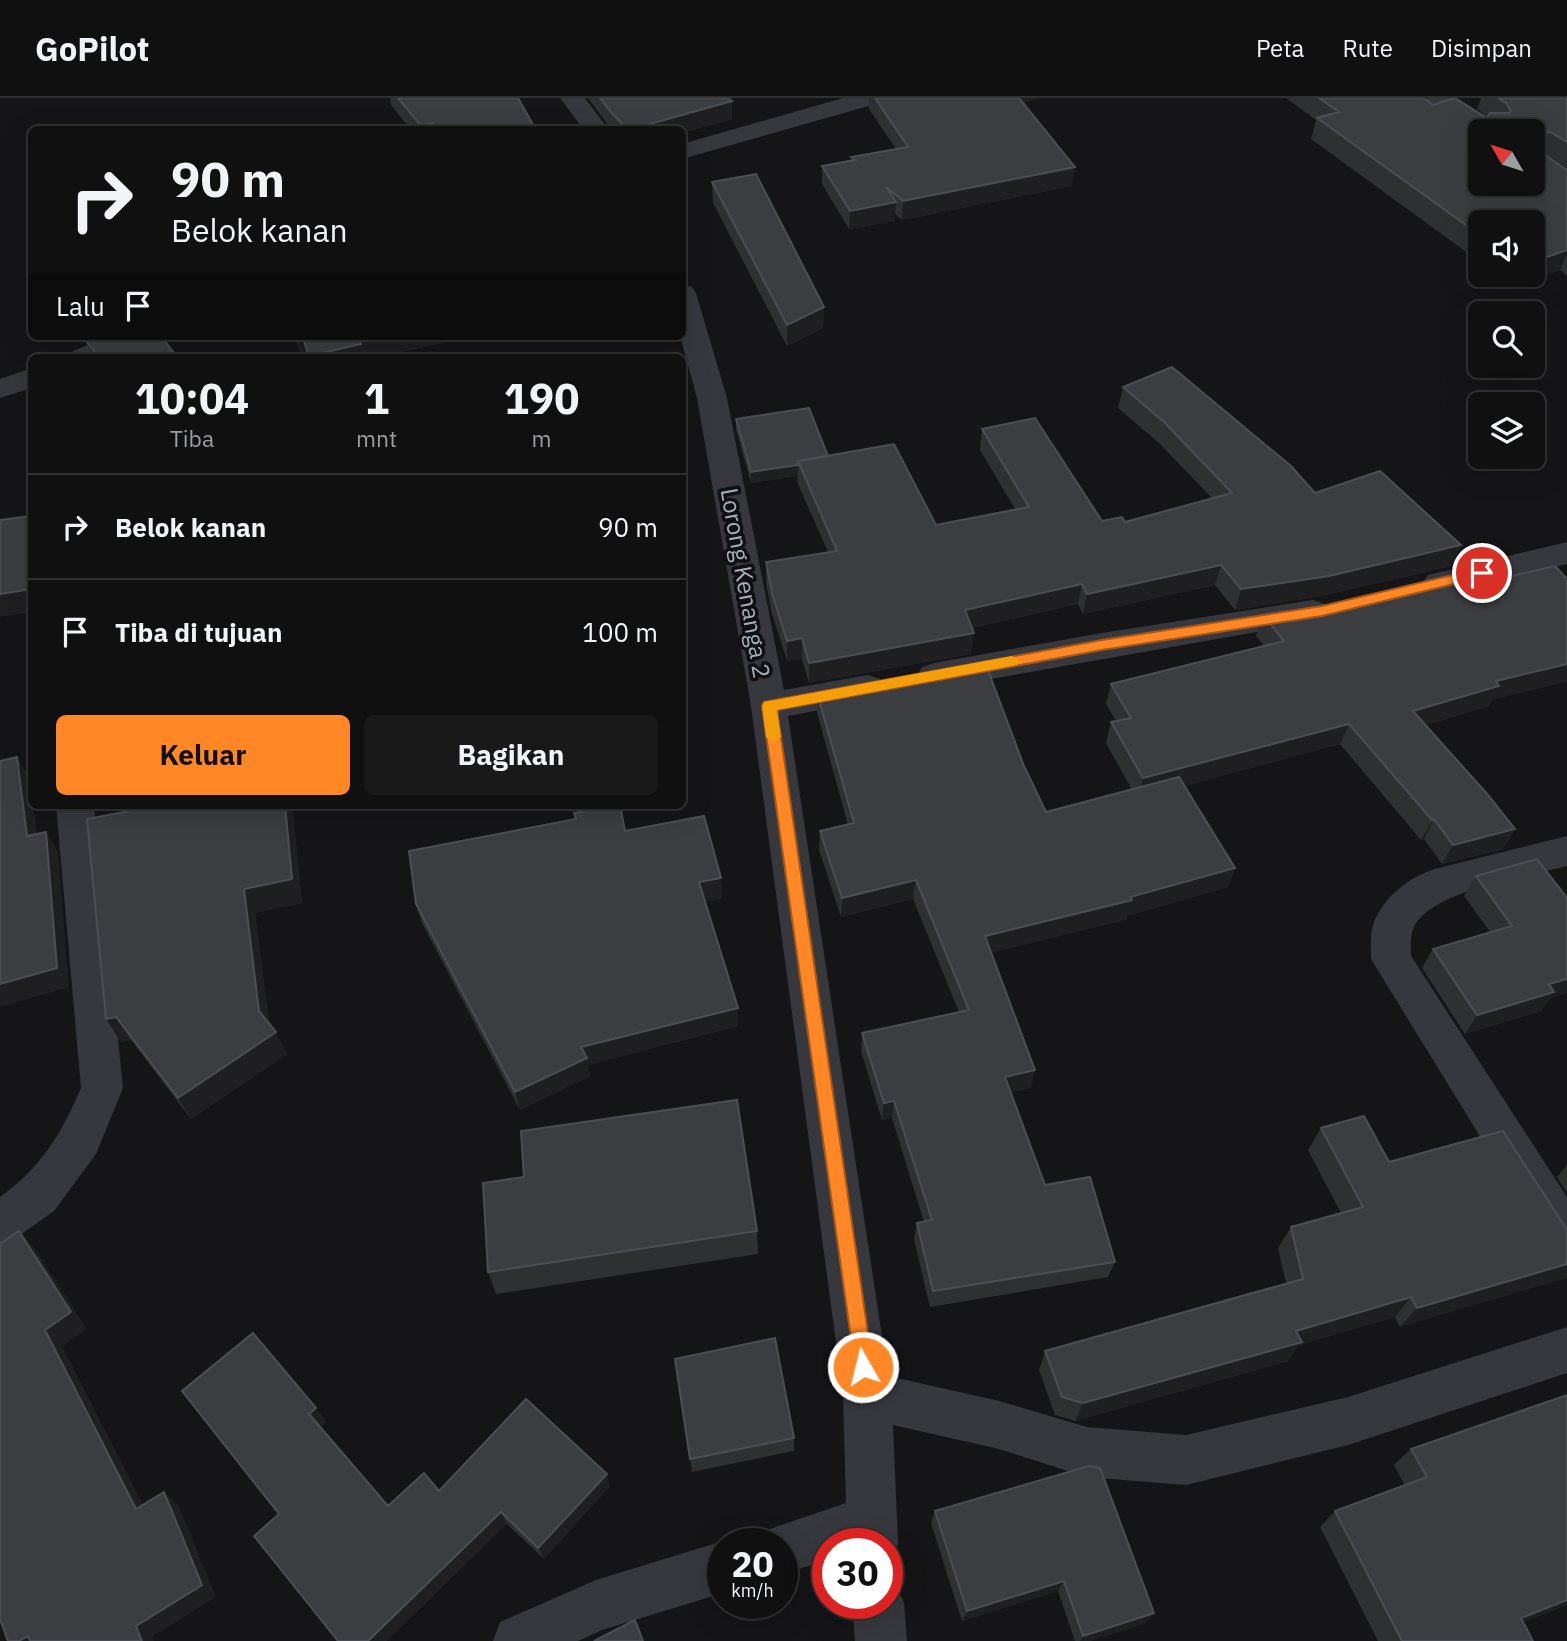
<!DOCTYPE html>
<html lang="id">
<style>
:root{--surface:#101011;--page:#19191a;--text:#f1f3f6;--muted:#9c9d9f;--line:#303031;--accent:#ff8725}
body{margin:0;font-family:"IBM Plex Sans",sans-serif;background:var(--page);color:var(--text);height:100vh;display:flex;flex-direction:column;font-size:26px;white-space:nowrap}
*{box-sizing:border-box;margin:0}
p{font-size:23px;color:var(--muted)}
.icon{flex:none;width:38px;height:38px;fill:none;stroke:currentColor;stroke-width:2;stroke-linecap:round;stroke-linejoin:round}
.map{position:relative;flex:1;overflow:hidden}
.side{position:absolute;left:28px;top:256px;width:658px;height:455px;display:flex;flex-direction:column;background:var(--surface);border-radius:10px;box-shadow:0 7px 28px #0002,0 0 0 2px var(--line)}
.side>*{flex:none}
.hud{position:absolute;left:28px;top:28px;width:658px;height:214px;border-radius:10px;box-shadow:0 7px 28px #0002,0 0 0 2px var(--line);background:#101011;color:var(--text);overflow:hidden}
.needle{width:46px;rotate:309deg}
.controls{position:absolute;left:1468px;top:21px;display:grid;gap:14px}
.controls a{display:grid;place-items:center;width:77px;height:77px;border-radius:10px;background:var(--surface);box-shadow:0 7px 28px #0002,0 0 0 2px var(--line);font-size:35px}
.speed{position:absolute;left:707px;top:1430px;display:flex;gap:14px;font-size:35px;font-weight:700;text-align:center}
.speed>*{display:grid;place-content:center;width:91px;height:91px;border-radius:50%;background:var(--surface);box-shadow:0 7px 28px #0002,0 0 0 2px var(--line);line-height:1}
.speed small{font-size:18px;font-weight:400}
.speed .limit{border:10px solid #d22;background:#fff;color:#111}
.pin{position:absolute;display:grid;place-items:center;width:60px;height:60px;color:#fff;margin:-30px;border:4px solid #fff;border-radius:50%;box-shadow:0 2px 7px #0007}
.me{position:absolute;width:77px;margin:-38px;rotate:352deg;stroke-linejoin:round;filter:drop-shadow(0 0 5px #0008)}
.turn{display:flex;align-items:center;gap:24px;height:147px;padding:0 28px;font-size:32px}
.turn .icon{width:91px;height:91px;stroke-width:2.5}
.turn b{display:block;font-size:49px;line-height:60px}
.then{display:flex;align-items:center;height:66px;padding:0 28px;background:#0003;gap:14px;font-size:26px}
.eta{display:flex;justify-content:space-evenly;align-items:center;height:119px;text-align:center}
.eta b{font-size:42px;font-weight:800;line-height:49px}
.action{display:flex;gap:14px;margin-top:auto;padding:14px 28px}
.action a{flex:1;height:80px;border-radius:10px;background:var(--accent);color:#111;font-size:28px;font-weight:800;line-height:80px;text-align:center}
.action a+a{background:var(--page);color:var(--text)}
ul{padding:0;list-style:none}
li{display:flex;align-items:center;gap:21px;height:105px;padding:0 28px;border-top:2px solid var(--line)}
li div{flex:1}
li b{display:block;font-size:26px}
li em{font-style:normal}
header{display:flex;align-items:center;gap:42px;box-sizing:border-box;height:98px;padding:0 35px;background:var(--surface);border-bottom:2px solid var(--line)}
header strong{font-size:33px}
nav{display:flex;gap:38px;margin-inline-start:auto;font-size:24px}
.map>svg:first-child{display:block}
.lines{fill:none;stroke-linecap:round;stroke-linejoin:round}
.minor{fill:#36383d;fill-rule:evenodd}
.wall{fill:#2e3032}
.shaded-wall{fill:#1f1f21}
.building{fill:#3b3d41;stroke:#4b4f54;stroke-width:2;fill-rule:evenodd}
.route{fill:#ff8725;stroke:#a65818;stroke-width:2}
.slow{fill:#f59e0b}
.labels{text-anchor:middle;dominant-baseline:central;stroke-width:7;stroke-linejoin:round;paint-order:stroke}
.street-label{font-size:24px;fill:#a5afb9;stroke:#101012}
</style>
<header>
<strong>GoPilot</strong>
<nav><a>Peta</a><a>Rute</a><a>Disimpan</a></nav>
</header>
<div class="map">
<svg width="1567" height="1543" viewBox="0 0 1567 1543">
<rect width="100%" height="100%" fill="#151517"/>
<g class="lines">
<path class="minor" d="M 560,0 L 585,0 L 609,32 L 584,32 Z
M 843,0 L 882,0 L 879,5 L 682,61 L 682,46 Z
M 1426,0 L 1455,0 L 1497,28 L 1501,33 L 1480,33 L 1479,38 L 1429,5 Z
M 682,187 L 692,189 L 696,195 L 727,300 L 784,592 L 868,577 L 880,581 L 886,590 L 880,599 L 868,603 L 788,618 L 888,1278 L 999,1303 L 1087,1329 L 1186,1337 L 1348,1299 L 1567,1229 L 1567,1275 L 1348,1347 L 1186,1387 L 1087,1379 L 999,1351 L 893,1327 L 898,1446 L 891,1464 L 887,1466 L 887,1446 L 828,1446 L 828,1462 L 782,1476 L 782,1446 L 759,1446 L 764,1433 L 846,1405 L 843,1297 L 751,608 L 697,300 L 680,238 L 682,238 Z
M 112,238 L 152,238 C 137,260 92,259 68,259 L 73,253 Z
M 32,270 L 32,290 L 0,300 L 0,281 Z
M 1567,444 L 1567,466 L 1440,496 L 1428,493 L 1423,485 L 1428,477 Z
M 1313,502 L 1325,506 L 1330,514 L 1325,522 L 934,591 L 922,587 L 917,578 L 922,569 L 934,565 L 1102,535 Z
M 56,707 L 94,707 L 123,990 L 96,1056 L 54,1113 L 16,1140 L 0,1146 L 0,1099 C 40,1071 62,1035 81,990 Z
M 1567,738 L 1567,768 C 1528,778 1428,793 1413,831 C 1410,838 1411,850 1411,858 L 1567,1099 L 1567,1160 L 1551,1154 L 1371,861 C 1371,850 1370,837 1373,827 C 1383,799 1408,780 1435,771 Z
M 723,1443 L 728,1446 L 723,1446 L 723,1495 L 602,1532 L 578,1543 L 493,1543 L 500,1524 L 596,1482 Z
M 887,1483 L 896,1487 L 904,1505 L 907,1543 L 855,1543 L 852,1505 L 887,1505 Z"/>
</g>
<path class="wall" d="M 390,0 L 518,0 L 536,32 L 411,32 L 391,7 Z
M 588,0 L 733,0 L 730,1 L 732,21 L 682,35 L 682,32 L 611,31 Z
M 869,0 L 1038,0 L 1023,5 L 1072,88 L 902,122 L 895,116 L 895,123 L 849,131 L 822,86 L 822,68 L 851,63 L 851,59 L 896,51 L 869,11 Z
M 1286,0 L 1423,0 L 1433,7 L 1487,20 L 1488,19 L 1477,11 L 1481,0 L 1567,0 L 1567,70 L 1542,55 L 1567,72 L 1567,178 L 1560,172 L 1514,188 L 1498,177 L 1533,177 L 1480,124 L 1480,164 L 1311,41 L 1316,22 Z
M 712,84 L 824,209 L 823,230 L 787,248 L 713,105 Z
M 295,238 L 474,238 L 378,259 L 302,259 Z
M 84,240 L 177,259 L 92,259 Z
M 1123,289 L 1315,395 L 1452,468 L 1321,498 L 1235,512 L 1215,487 L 1083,516 L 1078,506 L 972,530 L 971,556 L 809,585 L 802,561 L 787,563 L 772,516 L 766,485 L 766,464 L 828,454 L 797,384 L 798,378 L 751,385 L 736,332 L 736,321 L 828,358 L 936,427 L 1015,411 L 980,352 L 982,331 L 1102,423 L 1125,424 L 1212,400 L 1159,345 L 1118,310 Z
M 1263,517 L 1492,602 L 1489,608 L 1426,627 L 1515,731 L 1503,751 L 1442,766 L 1424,741 L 1421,742 L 1340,646 L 1184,688 L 1235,770 L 1228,789 L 1127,818 L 1126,822 L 991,854 L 1031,990 L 1011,994 L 1045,1087 L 1115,1164 L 1108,1179 L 930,1209 L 914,1141 L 917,1125 L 924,1124 L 892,1020 L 882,1022 L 861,953 L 862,935 L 959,914 L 913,801 L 841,819 L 819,752 L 820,733 L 848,727 L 817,615 L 817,595 L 1024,668 L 1046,714 L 1132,692 L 1106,645 L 1111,624 L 1116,623 L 1106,606 L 1111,586 L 1264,548 L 1256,538 Z
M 161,707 L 292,707 L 302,805 L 255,815 L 269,925 L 287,956 L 191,1021 L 131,942 L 121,944 L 106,921 Z
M 625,733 L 721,780 L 722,800 L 705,803 L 738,910 L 738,928 L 588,967 L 590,978 L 520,1012 L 422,825 L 416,806 Z
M 1537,761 L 1550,901 L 1541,913 L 1465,936 L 1422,870 L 1433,851 L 1490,834 L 1464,798 L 1476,778 Z
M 1321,1030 L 1389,1064 L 1567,1132 L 1400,1229 L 1395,1219 L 1299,1247 L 1288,1263 L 1075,1323 L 1055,1317 L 1039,1272 L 1045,1253 L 1286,1185 L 1278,1150 L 1291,1129 L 1341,1115 L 1308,1052 Z
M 1567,1067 L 1567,1095 L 1557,1079 Z
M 524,1079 L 757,1133 L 758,1156 L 496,1196 L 488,1174 Z
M 675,1261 L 794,1340 L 794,1353 L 692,1374 Z
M 1567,1297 L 1567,1507 L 1523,1524 L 1533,1543 L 1378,1543 L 1320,1429 L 1335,1413 L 1405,1388 L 1394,1367 L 1411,1351 Z
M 316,1310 L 326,1324 L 320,1329 L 388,1408 L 439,1393 L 610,1388 L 544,1461 L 507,1426 L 279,1416 Z
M 935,1413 L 1146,1525 L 1090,1543 L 1075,1543 L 1058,1493 L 962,1523 L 931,1425 Z"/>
<path class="shaded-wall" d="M 1012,0 L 1038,0 L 1011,10 Z
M 732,3 L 732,21 L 682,35 L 682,32 L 631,32 Z
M 433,25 L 435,32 L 421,32 L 421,28 Z
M 1075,69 L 1072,88 L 902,122 L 903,103 Z
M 896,104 L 895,123 L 849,131 L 850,113 Z
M 1567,152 L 1567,156 L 1560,172 L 1514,188 L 1519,177 L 1533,177 L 1533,164 Z
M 824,209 L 823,230 L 787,248 L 787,227 Z
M 358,238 L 474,238 L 378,259 L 309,259 L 309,258 Z
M 303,240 L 308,259 L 302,259 L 297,242 Z
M 798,367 L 798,378 L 751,385 L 751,374 Z
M 1461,447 L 1452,468 L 1321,498 L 1235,512 L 1241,491 Z
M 1221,467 L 1215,487 L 1083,516 L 1087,496 Z
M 1082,486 L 1078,506 L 962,532 L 965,512 Z
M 32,491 L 32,514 L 0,519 L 0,496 Z
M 974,535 L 971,556 L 809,585 L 809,565 Z
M 802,540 L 802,561 L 787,563 L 787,543 Z
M 1567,566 L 1567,584 L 1492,602 L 1489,608 L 1404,634 L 1413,613 L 1496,583 Z
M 1349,626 L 1340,646 L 1138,701 L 1143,680 Z
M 17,659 L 29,679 L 32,707 L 33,707 L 40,758 L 27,738 Z
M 285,707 L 292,707 L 302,805 L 255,815 L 270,935 L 259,913 L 244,791 Z
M 1434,721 L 1424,741 L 1421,742 L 1432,722 Z
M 1515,731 L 1503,751 L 1442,766 L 1453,747 Z
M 46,734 L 58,754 L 69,889 L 0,909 L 0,886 Z
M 1235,770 L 1228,789 L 1127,818 L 1126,822 L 982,857 L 985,838 Z
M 721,780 L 722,800 L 700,804 L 699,784 Z
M 916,782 L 913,801 L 841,819 L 842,800 Z
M 1567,881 L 1567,895 L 1550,901 L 1541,913 L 1465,936 L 1477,917 L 1549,886 Z
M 738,910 L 738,928 L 588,967 L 590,978 L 520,1012 L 515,994 L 581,949 Z
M 116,919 L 131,942 L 121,944 L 106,921 Z
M 276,934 L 287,956 L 191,1021 L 178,1000 Z
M 1035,972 L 1031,990 L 1001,997 L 1005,979 Z
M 894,1003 L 892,1020 L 882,1022 L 884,1005 Z
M 19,1133 L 35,1151 L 87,1231 L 62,1248 L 152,1424 L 136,1411 L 45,1232 Z
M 1567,1166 L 1567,1180 L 1400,1229 L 1417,1210 Z
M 1411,1199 L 1395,1219 L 1299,1247 L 1288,1263 L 1075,1323 L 1083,1305 L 1296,1233 Z
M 316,1310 L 326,1324 L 319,1330 L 309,1316 Z
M 607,1376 L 610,1388 L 544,1461 L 538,1450 Z
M 164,1394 L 179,1408 L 216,1499 L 152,1539 L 154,1543 L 142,1543 L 136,1528 Z
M 501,1414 L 507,1426 L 387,1543 L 368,1543 Z
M 1064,1483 L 1058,1493 L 962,1523 L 967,1513 Z
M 1567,1502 L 1567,1507 L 1500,1533 L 1521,1520 Z
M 1154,1515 L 1146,1525 L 1090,1543 L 1080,1543 L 1083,1538 Z
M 28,1538 L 37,1543 L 19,1543 Z"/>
<path class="building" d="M 398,0 L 518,0 L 536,32 L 438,32 L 433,25 L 421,28 Z
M 600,0 L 728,0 L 732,3 L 628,32 L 610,13 Z
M 875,0 L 1019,0 L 1075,69 L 903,103 L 886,89 L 896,104 L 850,113 L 822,68 L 855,62 L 851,59 L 908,49 Z
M 1319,0 L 1423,0 L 1433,7 L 1455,0 L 1487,20 L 1490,15 L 1509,15 L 1511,13 L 1506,5 L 1498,0 L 1567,0 L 1567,44 L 1552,35 L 1540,32 L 1539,53 L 1567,72 L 1567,152 L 1533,164 L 1533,124 L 1480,124 L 1480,137 L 1317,20 L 1339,14 ZM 1480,33 L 1533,33 L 1533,86 L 1480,86 Z
M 756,76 L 824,209 L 787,227 L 712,84 Z
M 99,238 L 161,238 L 177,259 L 95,259 L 98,258 L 84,240 Z
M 296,238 L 358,238 L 361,246 L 309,258 L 303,240 L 297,242 Z
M 1172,269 L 1291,368 L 1315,395 L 1380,373 L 1461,447 L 1329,478 L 1241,491 L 1221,467 L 1087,496 L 1082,486 L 965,512 L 974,535 L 809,565 L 802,540 L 787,543 L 772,495 L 766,464 L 837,453 L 798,363 L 894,346 L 936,427 L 1029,409 L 982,331 L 1035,320 L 1102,423 L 1122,419 L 1125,424 L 1232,395 L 1164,324 L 1123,289 Z
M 809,310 L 828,358 L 798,363 L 798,367 L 751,374 L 736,321 Z
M 32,418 L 32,491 L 0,496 L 0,422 Z
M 1555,468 L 1567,481 L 1567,566 L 1496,583 L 1499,588 L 1413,613 L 1488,697 L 1515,731 L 1453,747 L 1434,721 L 1432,722 L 1349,626 L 1143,680 L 1111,624 L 1131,620 L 1111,586 L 1284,543 L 1263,517 L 1330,507 L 1486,469 L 1499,481 Z
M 985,564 L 1024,668 L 1046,714 L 1179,679 L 1235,770 L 1130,799 L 1132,802 L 985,838 L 1035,972 L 1005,979 L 1045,1087 L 1090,1079 L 1115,1164 L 933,1193 L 917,1125 L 932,1122 L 894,1003 L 884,1005 L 862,935 L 969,912 L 916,782 L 842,800 L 820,733 L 854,725 L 817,595 Z
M 17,659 L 27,738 L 46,734 L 57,870 L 0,886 L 0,663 Z
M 161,707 L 285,707 L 292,781 L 244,791 L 259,913 L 276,934 L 178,1000 L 116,919 L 106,921 L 87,721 Z
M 620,707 L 625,733 L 704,718 L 721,780 L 699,784 L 738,910 L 581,949 L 587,960 L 515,994 L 416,806 L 409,753 L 576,721 L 574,715 Z
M 1537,761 L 1567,800 L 1567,881 L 1549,886 L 1554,894 L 1477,917 L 1433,851 L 1512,828 L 1476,778 Z
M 737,1002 L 757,1133 L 488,1174 L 483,1085 L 524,1079 L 521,1033 Z
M 1364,1018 L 1389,1064 L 1503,1033 L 1567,1132 L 1567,1166 L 1417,1210 L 1411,1199 L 1296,1233 L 1302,1244 L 1083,1305 L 1062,1299 L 1045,1253 L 1303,1181 L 1291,1129 L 1363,1109 L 1321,1030 Z
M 19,1133 L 71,1214 L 45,1232 L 136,1411 L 164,1394 L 202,1487 L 136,1528 L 142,1543 L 30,1543 L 28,1538 L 19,1543 L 8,1543 L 0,1521 L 0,1146 Z
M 253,1235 L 316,1310 L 309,1316 L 388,1408 L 424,1375 L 439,1393 L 526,1301 L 607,1376 L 538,1450 L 501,1414 L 368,1543 L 338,1543 L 254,1438 L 279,1416 L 182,1293 Z
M 775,1240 L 794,1340 L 690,1361 L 675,1261 Z
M 1567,1297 L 1567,1502 L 1521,1520 L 1533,1543 L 1402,1543 L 1335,1413 L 1427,1379 L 1411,1351 Z
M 1089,1368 L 1100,1370 L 1154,1515 L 1083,1538 L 1064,1483 L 967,1513 L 935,1413 Z
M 635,1522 L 643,1543 L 594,1543 Z"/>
<path class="route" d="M 1482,470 L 1489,475 L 1487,478 L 1322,518 L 1102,552 L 777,612 L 873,1269 L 870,1276 L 863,1279 L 856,1276 L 762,608 L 764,604 L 1102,542 L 1322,508 Z"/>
<path class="slow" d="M 1012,558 L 1017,560 L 1019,563 L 1017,567 L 777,612 L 781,639 L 773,645 L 766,639 L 762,608 L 764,604 Z"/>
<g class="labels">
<g class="street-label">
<text transform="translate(746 485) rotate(80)">Lorong Kenanga 2</text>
</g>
</g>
</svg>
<div class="controls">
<a><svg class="needle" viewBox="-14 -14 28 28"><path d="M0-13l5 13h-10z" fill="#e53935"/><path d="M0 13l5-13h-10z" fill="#9c9d9f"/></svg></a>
<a><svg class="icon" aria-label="sound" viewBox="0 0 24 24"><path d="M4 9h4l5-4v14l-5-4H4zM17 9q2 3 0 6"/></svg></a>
<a><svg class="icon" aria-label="search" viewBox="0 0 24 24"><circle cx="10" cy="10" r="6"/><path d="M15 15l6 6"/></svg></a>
<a><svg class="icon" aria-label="layers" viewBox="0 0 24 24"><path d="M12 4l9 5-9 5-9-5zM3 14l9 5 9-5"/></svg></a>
</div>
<div class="speed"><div>20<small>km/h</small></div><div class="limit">30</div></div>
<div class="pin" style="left:1482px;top:475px;background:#d93025"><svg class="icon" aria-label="arrive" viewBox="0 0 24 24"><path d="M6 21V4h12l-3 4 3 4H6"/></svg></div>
<svg class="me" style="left:863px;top:1269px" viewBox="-20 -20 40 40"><circle r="17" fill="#ff8725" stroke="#fff" stroke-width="3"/><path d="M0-11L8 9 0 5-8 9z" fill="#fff"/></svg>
<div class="hud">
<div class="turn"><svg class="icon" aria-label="right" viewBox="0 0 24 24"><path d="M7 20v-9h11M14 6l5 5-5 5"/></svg><div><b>90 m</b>Belok kanan</div></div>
<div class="then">Lalu<svg class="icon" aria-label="arrive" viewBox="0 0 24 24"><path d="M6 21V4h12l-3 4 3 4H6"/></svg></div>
</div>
<section class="side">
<div class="eta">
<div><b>10:04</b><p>Tiba</p></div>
<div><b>1</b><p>mnt</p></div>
<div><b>190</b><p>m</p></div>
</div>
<ul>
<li><svg class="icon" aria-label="right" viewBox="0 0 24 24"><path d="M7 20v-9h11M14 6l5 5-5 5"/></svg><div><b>Belok kanan</b></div><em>90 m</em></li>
<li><svg class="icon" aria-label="arrive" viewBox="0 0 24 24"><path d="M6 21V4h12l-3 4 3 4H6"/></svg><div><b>Tiba di tujuan</b></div><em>100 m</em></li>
</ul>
<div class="action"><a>Keluar</a><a>Bagikan</a></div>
</section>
</div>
